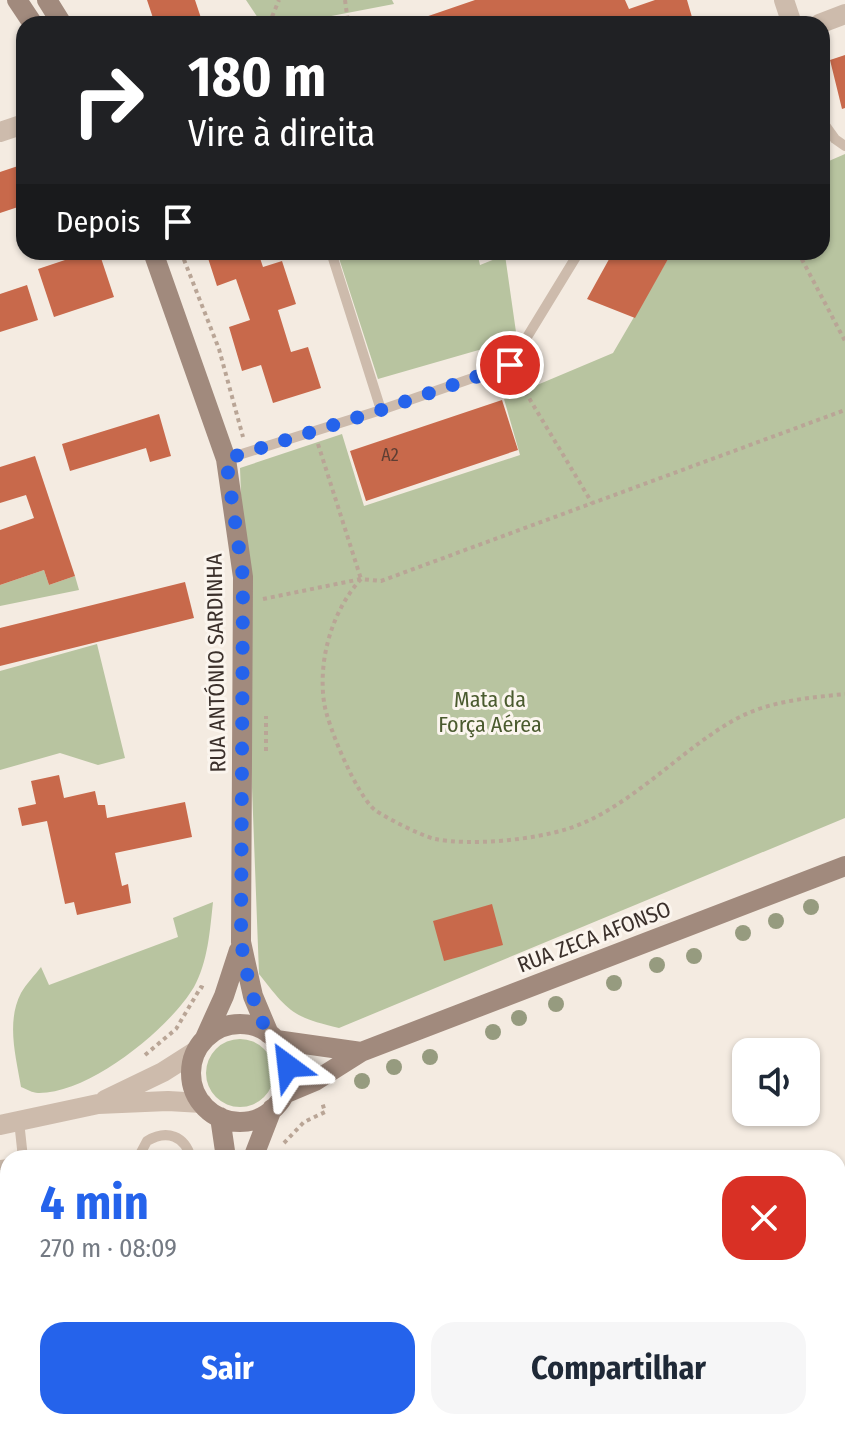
<!DOCTYPE html>
<html lang="pt">
<meta charset="utf-8">
<style>
:root{--surface:#fff;--page:#f6f6f7;--text:#1f2937;--muted:#747a83;--accent:#2563eb}
body{margin:0;font-family:"Fira Sans Condensed",sans-serif;background:var(--page);color:var(--text);height:100vh;display:flex;flex-direction:column;font-size:30px;white-space:nowrap}
*{box-sizing:border-box;margin:0}
p{font-size:26px;color:var(--muted)}
.icon{flex:none;width:44px;height:44px;fill:none;stroke:currentColor;stroke-width:2;stroke-linecap:round;stroke-linejoin:round}
.map{position:relative;flex:1;overflow:hidden}
.panel{position:absolute;left:0px;top:1150px;width:846px;height:280px;display:flex;flex-direction:column;background:var(--surface);border-radius:24px 24px 0 0;box-shadow:0 2px 6px #0004}
.panel>*{flex:none}
.hud{position:absolute;left:16px;top:16px;width:814px;height:244px;border-radius:24px;box-shadow:0 2px 6px #0004;background:#202124;color:#fff;overflow:hidden}
.controls{position:absolute;left:732px;top:1038px;display:grid;gap:16px}
.controls a{display:grid;place-items:center;width:88px;height:88px;border-radius:16px;background:var(--surface);box-shadow:0 2px 6px #0004;font-size:40px}
.pin{position:absolute;display:grid;place-items:center;width:68px;height:68px;color:#fff;margin:-34px;border:4px solid #fff;border-radius:50%;box-shadow:0 2px 8px #0007}
.me{position:absolute;width:88px;margin:-44px;rotate:330deg;stroke-linejoin:round;filter:drop-shadow(0 0 6px #0008)}
.turn{display:flex;align-items:center;gap:28px;height:168px;padding:0 40px;font-size:36px}
.turn .icon{width:104px;height:104px;stroke-width:2.5}
.turn b{display:block;font-size:56px;line-height:68px}
.then{display:flex;align-items:center;height:76px;padding:0 40px;background:#0003;gap:16px;font-size:30px}
.round{display:grid;place-items:center;flex:none;width:84px;height:84px;border-radius:24px;background:var(--page)}
.headline{display:flex;align-items:center;justify-content:space-between;height:136px;padding:0 40px}
h1{font-size:48px;font-weight:700;line-height:60px;color:var(--accent)}
.cta{display:flex;gap:16px;margin-top:auto;padding:16px 40px}
.cta a{flex:1;height:92px;border-radius:24px;background:var(--accent);color:#fff;font-size:32px;font-weight:700;line-height:92px;text-align:center}
.cta a+a{background:var(--page);color:var(--text)}
.map>svg:first-child{display:block}
.green{fill:#b8c4a0}
.lines{fill:none;stroke-linecap:round;stroke-linejoin:round}
.stream{stroke:#7fb0b2;stroke-width:7}
.building{fill:#c8694b}
.path{stroke:#b9a596;stroke-width:4;stroke-dasharray:4 4;stroke-linecap:butt}
.lane{stroke:#cdbbac;stroke-width:10}
.street{stroke:#cdbbac;stroke-width:20}
.secondary{stroke:#a18a7d;stroke-width:20}
.tree{fill:#969b7f}
.route{stroke:#2563eb;stroke-width:14;stroke-dasharray:0 25.2}
.labels{text-anchor:middle;dominant-baseline:central;stroke-width:6;stroke-linejoin:round;paint-order:stroke}
.number-label{font-size:18px;fill:#5e3e33}
.street-label{font-size:22px;fill:#3b302b;stroke:#fbf5ee}
.park-label{font-size:22px;fill:#4a5a2e;stroke:#fbf5ee}
</style>
<div class="map">
<svg width="845" height="1430" viewBox="0 0 845 1430">
<rect width="100%" height="100%" fill="#f4ebe1"/>
<path class="green" d="M 246,0 L 392,0 L 394,4 L 300,22 L 302,24 L 262,24 Z
M 845,154 L 845,818 L 339,1028 C 292,1017 288,1011 259,974 L 240,468 L 342,434 L 364,506 L 520,455 L 504,399 L 613,353 L 672,252 L 822,252 L 822,164 Z
M 337,252 L 477,252 L 480,265 L 505,255 L 517,339 L 378,379 Z
M 44,570 L 49,585 L 75,576 L 79,590 L 0,606 L 0,585 Z
M 97,644 L 125,758 L 98,765 L 60,753 L 0,770 L 0,671 Z
M 213,902 C 210,930 208,962 194,987 C 169,1029 89,1094 38,1093 C 33,1093 26,1089 21,1087 C 16,1057 6,1022 21,993 C 26,984 35,975 41,967 L 49,985 L 178,937 L 173,918 Z
M206 1073a34 34 0 1 1 68 0a34 34 0 1 1-68 0Z"/>
<g class="lines">
<path class="stream" d="M 838,1376 L 845,1375
M 445,1430 L 503,1422"/>
</g>
<path class="building" d="M 147,0 L 195,0 L 203,24 L 155,24 Z
M 475,0 L 625,0 L 629,9 L 655,0 L 687,0 L 694,24 L 405,24 Z
M 845,55 L 845,108 L 842,109 L 830,60 Z
M 24,164 L 24,205 L 0,213 L 0,172 Z
M 89,252 L 99,252 L 114,297 L 54,317 L 38,269 Z
M 206,252 L 258,252 L 263,267 L 282,261 L 296,304 L 278,310 L 291,352 L 308,347 L 321,388 L 273,403 L 261,365 L 242,371 L 229,327 L 250,320 L 236,279 L 217,286 Z
M 613,252 L 672,252 L 635,318 L 587,299 Z
M 27,285 L 38,320 L 0,332 L 0,294 Z
M 502,400 L 518,450 L 366,501 L 350,451 Z
M 159,414 L 171,456 L 150,462 L 146,448 L 70,471 L 62,444 Z
M 35,456 L 75,576 L 49,585 L 44,570 L 0,585 L 0,530 L 34,518 L 26,495 L 0,503 L 0,467 Z
M 185,582 L 194,618 L 0,666 L 0,628 Z
M 59,775 L 64,798 L 95,791 L 98,805 L 105,805 L 107,818 L 185,802 L 192,837 L 115,853 L 122,886 L 128,884 L 131,903 L 77,915 L 74,902 L 65,904 L 47,821 L 22,826 L 18,808 L 36,804 L 31,781 Z
M 492,904 L 503,945 L 444,961 L 433,921 Z
M 8,1187 L 8,1257 L 0,1258 L 0,1188 Z"/>
<g class="lines">
<path class="path" d="M 345,0 L 348,22
M 269,24 L 279,0
M 181,252 L 219,349 L 243,437
M 798,252 L 845,341
M 517,378 L 592,503
M 318,444 L 361,579
M 361,579 C 332,611 318,659 324,702 C 327,725 357,796 375,810 C 386,818 422,836 435,839 C 471,846 532,840 567,829 C 628,810 679,751 734,720 C 768,701 807,698 845,694
M 263,599 L 361,579 L 381,581 L 845,410
M 266,751 L 266,716
M 145,1055 L 176,1029 L 201,987 L 206,989
M 284,1143 L 304,1122 L 325,1112 L 322,1102
M 228,1430 L 229,1422"/>
<path class="lane" d="M 822,121 L 835,139 L 845,146
M 331,252 L 381,410
M 226,459 L 381,410 L 510,365 L 579,252
M 19,1121 L 23,1158
M 108,1158 L 138,1157
M 138,1158 L 147,1141 C 167,1129 185,1136 191,1158
M 0,1165 L 8,1164
M 145,1430 L 146,1422"/>
<path class="street" d="M 784,0 L 792,24
M 819,24 L 845,14
M 0,132 L 24,124
M 105,1100 L 163,1072 L 196,1051
M 0,1125 L 98,1104 L 168,1101 L 202,1103"/>
<path class="secondary" d="M 17,0 L 33,24
M 47,0 L 62,24
M 153,252 L 226,459 L 243,577 L 241,942 L 253,996 L 269,1034
M191 1073a49 49 0 1 1 98 0a49 49 0 1 1-98 0Z
M 205,1038 L 224,996 L 239,950
M 276,1040 L 361,1052
M 284,1094 L 315,1081 L 361,1052 L 845,866
M 220,1117 L 226,1158
M 253,1158 L 272,1109
M 202,1430 L 203,1422"/>
</g>
<g class="tree">
<circle cx="811" cy="907" r="8"/>
<circle cx="776" cy="921" r="8"/>
<circle cx="743" cy="933" r="8"/>
<circle cx="694" cy="956" r="8"/>
<circle cx="657" cy="965" r="8"/>
<circle cx="614" cy="983" r="8"/>
<circle cx="556" cy="1004" r="8"/>
<circle cx="519" cy="1018" r="8"/>
<circle cx="493" cy="1032" r="8"/>
<circle cx="430" cy="1057" r="8"/>
<circle cx="394" cy="1067" r="8"/>
<circle cx="362" cy="1081" r="8"/>
</g>
<g class="lines">
<path class="route" d="M 288,1066 C 284,1051 277,1045 269,1033 C 253,1010 246,970 241,942 L 243,577 L 226,459 L 381,410 L 510,365"/>
</g>
<g class="labels">
<g class="number-label">
<text x="390" y="455">A2</text>
</g>
<g class="street-label">
<text transform="translate(216 663) rotate(-91)">RUA ANTÓNIO SARDINHA</text>
<text transform="translate(594 937) rotate(-21)">RUA ZECA AFONSO</text>
</g>
<g class="park-label">
<text x="490" y="699">Mata da<tspan x="490" dy="25">Força Aérea</tspan></text>
</g>
</g>
</svg>
<div class="controls">
<a><svg class="icon" aria-label="sound" viewBox="0 0 24 24"><path d="M4 9h4l5-4v14l-5-4H4zM17 9q2 3 0 6"/></svg></a>
</div>
<div class="pin" style="left:510px;top:365px;background:#d93025"><svg class="icon" aria-label="arrive" viewBox="0 0 24 24"><path d="M6 21V4h12l-3 4 3 4H6"/></svg></div>
<svg class="me" style="left:288px;top:1066px" viewBox="-20 -20 40 40"><path d="M0-17L14 15 0 8-14 15z" fill="#2563eb" stroke="#fff" stroke-width="4"/></svg>
<div class="hud">
<div class="turn"><svg class="icon" aria-label="right" viewBox="0 0 24 24"><path d="M7 20v-9h11M14 6l5 5-5 5"/></svg><div><b>180 m</b>Vire à direita</div></div>
<div class="then">Depois<svg class="icon" aria-label="arrive" viewBox="0 0 24 24"><path d="M6 21V4h12l-3 4 3 4H6"/></svg></div>
</div>
<section class="panel">
<div class="headline"><div><h1>4 min</h1><p>270 m · 08:09</p></div><a class="round" style="background:#d93025;color:#fff"><svg class="icon" aria-label="close" viewBox="0 0 24 24"><path d="M6 6l12 12M18 6L6 18"/></svg></a></div>
<div class="cta"><a>Sair</a><a>Compartilhar</a></div>
</section>
</div>
